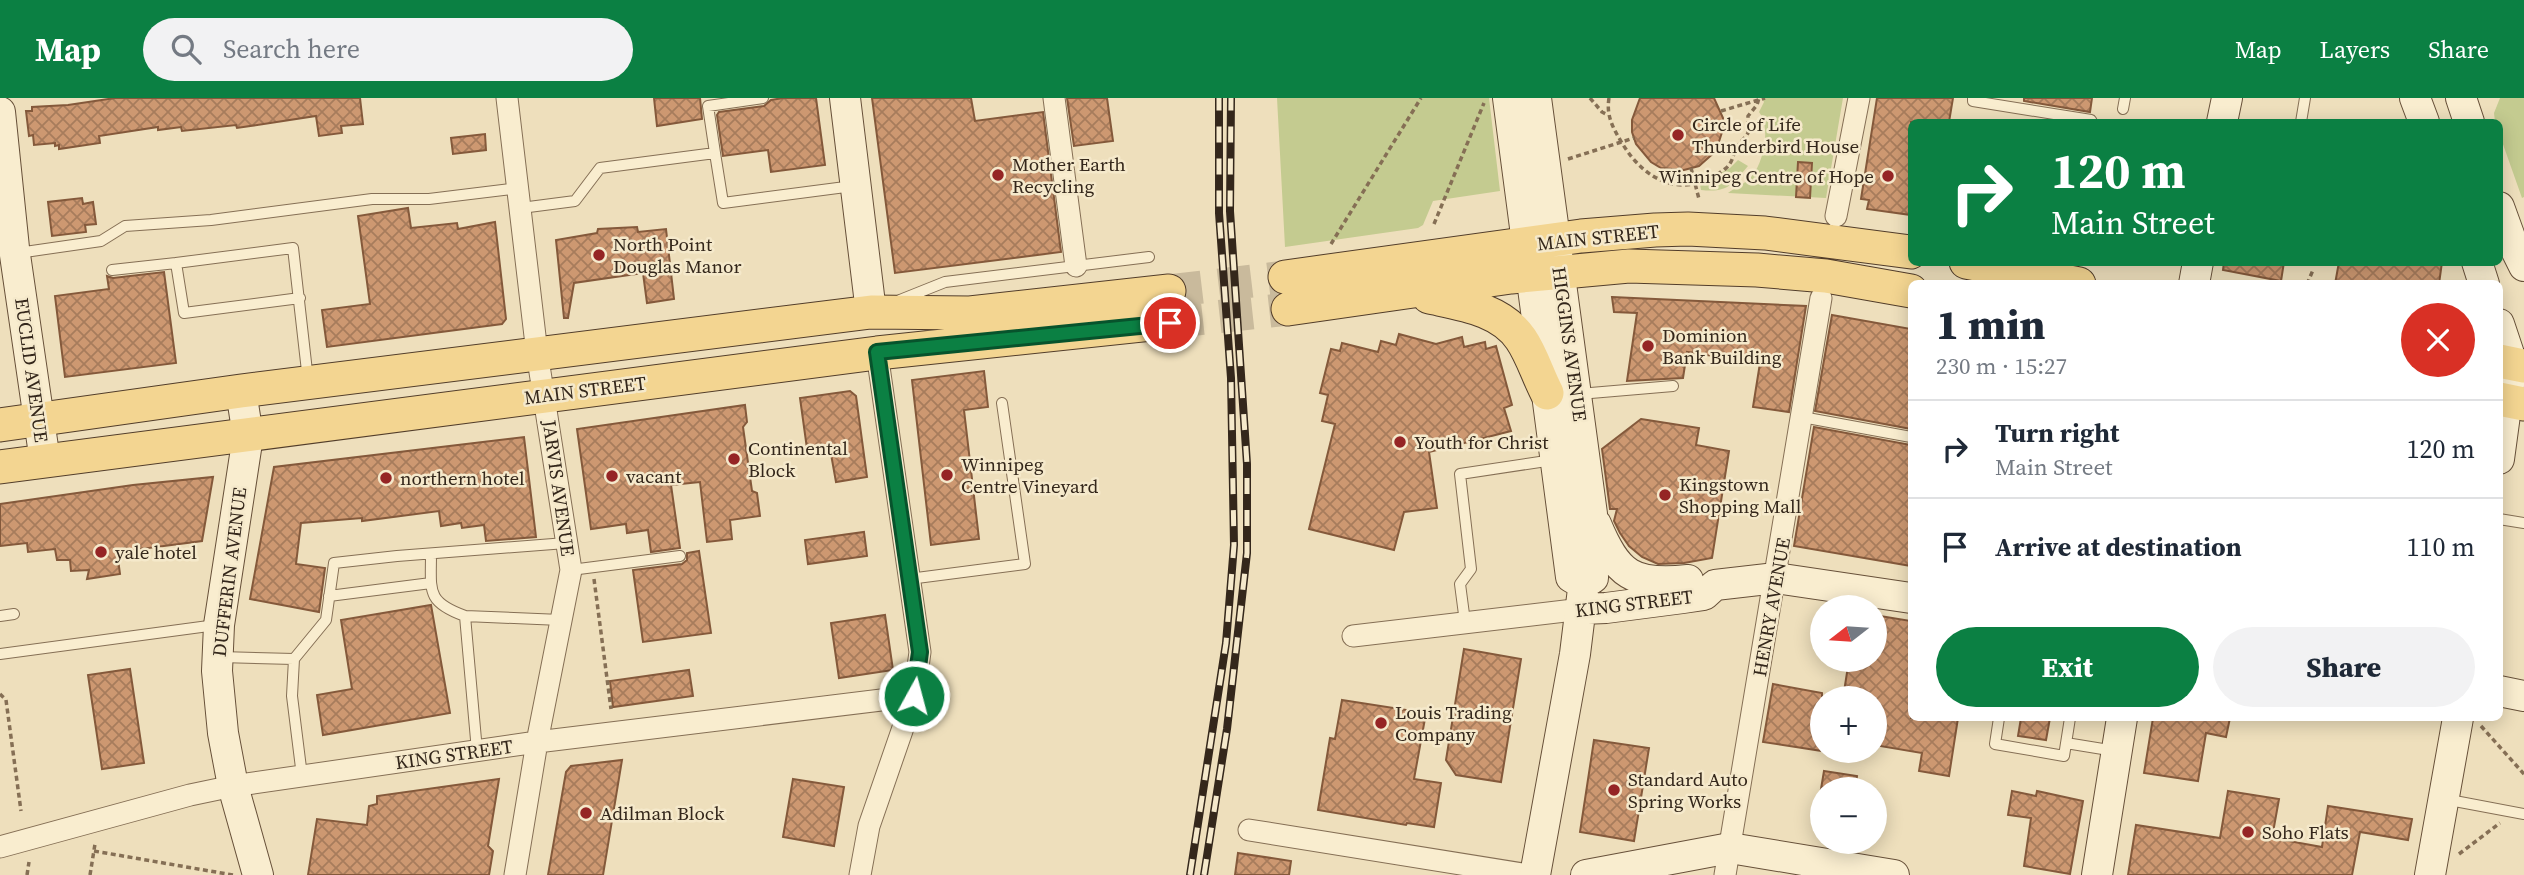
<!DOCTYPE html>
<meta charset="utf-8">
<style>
:root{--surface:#fff;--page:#f2f2f3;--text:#1f2937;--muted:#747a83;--line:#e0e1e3;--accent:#0b8043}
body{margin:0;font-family:"Source Serif 4",serif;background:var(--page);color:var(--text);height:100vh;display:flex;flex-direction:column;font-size:26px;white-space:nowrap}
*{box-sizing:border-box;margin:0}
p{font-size:23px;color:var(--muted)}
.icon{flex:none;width:38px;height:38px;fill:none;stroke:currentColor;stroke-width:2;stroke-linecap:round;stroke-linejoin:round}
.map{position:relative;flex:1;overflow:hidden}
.sheet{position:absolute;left:1908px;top:182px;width:595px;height:441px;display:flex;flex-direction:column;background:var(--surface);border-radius:10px;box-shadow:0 4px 18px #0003}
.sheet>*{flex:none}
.banner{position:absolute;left:1908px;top:21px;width:595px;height:147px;border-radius:10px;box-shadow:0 4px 18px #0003;background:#0b8043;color:#fff;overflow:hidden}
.needle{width:46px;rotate:253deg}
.buttons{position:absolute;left:1810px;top:497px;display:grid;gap:14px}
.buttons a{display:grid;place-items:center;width:77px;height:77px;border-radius:50%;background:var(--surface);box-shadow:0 4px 18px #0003;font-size:35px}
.pin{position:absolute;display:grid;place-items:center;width:60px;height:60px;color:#fff;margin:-30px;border:4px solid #fff;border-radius:50%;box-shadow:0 2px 7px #0007}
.me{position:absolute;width:77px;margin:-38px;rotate:7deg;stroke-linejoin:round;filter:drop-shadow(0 0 5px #0008)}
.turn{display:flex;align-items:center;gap:24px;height:147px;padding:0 28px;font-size:32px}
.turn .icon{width:91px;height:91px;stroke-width:2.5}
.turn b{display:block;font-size:49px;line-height:60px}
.round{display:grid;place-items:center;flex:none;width:74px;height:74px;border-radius:37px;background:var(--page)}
.overview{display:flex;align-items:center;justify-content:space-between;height:119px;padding:0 28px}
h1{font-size:42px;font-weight:800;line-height:52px}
.cta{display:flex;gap:14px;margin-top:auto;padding:14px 28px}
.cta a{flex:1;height:80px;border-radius:42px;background:var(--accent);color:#fff;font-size:28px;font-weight:800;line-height:80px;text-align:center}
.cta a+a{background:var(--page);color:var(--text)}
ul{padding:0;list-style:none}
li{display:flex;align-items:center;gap:21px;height:98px;padding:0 28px;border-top:2px solid var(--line)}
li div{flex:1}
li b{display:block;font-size:26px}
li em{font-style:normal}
header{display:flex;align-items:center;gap:42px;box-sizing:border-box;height:98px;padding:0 35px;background:var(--accent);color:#fff}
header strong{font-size:33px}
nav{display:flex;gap:38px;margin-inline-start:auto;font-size:24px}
.search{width:490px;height:63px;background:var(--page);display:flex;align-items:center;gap:18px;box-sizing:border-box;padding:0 24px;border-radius:38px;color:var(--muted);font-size:26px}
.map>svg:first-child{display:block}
.grass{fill:#c4cb90}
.building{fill:url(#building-cross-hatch);stroke:#84593b;stroke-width:2}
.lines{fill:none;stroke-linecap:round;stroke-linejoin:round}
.primary-tunnel{stroke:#c9ba9c;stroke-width:33;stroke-dasharray:33 17;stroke-linecap:butt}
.lane-casing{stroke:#856f55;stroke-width:12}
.street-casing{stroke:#856f55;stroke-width:23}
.secondary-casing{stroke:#675039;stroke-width:32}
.primary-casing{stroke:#523d2a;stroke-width:35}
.path{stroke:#856f55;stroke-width:3.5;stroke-dasharray:5 3.5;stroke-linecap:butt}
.lane{stroke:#f9edcf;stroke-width:10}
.street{stroke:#f9edcf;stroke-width:21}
.secondary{stroke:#f9edcf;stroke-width:30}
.primary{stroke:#f3d591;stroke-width:33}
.rail-casing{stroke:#34271b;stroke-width:8}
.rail{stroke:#f5e9cb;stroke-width:5;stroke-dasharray:16;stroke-linecap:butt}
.route-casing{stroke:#07532c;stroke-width:18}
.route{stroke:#0b8043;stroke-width:12}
.poi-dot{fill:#952525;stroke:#f5e9cb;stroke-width:2.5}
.labels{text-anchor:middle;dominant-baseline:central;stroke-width:5;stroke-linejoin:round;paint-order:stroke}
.poi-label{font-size:19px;fill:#34271b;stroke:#f5e9cb;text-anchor:start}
.street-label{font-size:19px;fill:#34271b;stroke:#f5e9cb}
</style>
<header>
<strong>Map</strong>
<div class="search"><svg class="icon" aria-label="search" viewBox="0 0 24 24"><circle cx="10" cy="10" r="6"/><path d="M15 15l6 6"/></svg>Search here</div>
<nav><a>Map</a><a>Layers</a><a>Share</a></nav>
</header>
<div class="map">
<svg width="2524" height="777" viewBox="0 0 2524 777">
<defs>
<pattern id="building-cross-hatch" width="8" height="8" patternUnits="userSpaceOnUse" patternTransform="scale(1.75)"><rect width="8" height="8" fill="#cd9871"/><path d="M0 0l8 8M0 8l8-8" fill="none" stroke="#a77c5c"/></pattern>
</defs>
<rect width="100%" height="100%" fill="#eedfbc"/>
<path class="grass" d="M 1277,0 L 1489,0 L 1500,93 L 1433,103 L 1423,127 L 1418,130 L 1285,149 Z
M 1762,0 L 1843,0 L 1826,100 L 1728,95 C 1735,90 1746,85 1752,78 C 1764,63 1771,29 1759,14 L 1764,4 Z
M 2500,0 L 2524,0 L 2524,99 L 2522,100 L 2499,35 L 2499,24 L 2495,24 L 2494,15 Z
M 1738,62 L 1748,68 C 1732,87 1727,95 1701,92 L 1700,86 L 1730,70 Z"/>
<path class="building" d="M 115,0 L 360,0 L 363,26 L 341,28 L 342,35 L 319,38 L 316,18 L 237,30 L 236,27 L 182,33 L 181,29 L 158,32 L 158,29 L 99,38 L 100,45 L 59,51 L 59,47 L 55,48 L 55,45 L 34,47 L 33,37 L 29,38 L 26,13 L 32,13 L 32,9 L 68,7 Z
M 654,0 L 700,0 L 702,21 L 657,28 Z
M 783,0 L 816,0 L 825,67 L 771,74 L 768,52 L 723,58 L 717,17 L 719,14 L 764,8 L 771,2 Z
M 872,0 L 971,0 L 975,23 L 1043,14 L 1061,154 L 895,175 Z
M 1067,0 L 1107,0 L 1113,43 L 1074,48 Z
M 1640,0 L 1714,0 L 1723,20 L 1723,31 L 1716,53 L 1699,68 L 1684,72 L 1661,70 L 1651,64 L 1636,46 L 1632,34 L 1632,22 Z
M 1877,0 L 1953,0 L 1949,24 L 1911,24 L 1911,117 L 1867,111 L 1869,102 L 1861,101 Z
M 2024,0 L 2092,0 L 2090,14 L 2024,3 Z
M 485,36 L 486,52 L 453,56 L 451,40 Z
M 1798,64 L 1812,65 L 1810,100 L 1796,99 Z
M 82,100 L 83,106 L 93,104 L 96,126 L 85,127 L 86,134 L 52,138 L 48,104 Z
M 408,110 L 411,130 L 457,125 L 458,131 L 495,124 L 506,221 L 502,226 L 327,249 L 322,212 L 370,206 L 358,118 Z
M 637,129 L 638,134 L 666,131 L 674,201 L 647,205 L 643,175 L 574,185 L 568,220 L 564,220 L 556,142 L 597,135 L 598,131 Z
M 2224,164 L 2284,164 L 2281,183 L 2223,172 Z
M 2339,164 L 2442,164 L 2439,186 L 2335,186 Z
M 164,174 L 176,265 L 65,279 L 55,198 L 109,191 L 107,178 L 113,180 Z
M 1612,199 L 1806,208 L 1789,314 L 1753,309 L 1760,265 L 1687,254 L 1683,280 L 1627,283 L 1637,215 L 1614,214 Z
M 1832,217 L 1911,231 L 1911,331 L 1815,313 Z
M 1399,236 L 1436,246 L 1462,239 L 1464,249 L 1485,244 L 1486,251 L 1496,248 L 1512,307 L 1504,310 L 1511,333 L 1429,354 L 1437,410 L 1404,414 L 1394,452 L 1309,431 L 1335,326 L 1322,323 L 1328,297 L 1320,295 L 1331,251 L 1340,253 L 1342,245 L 1378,254 L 1381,243 L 1396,247 Z
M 984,273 L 988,309 L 964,312 L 979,441 L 931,447 L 912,282 Z
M 850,293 L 856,298 L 867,379 L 836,384 L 831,356 L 808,358 L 800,300 Z
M 745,307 L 747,324 L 743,329 L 752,393 L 757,395 L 760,418 L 730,422 L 732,441 L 707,444 L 700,384 L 671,387 L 680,450 L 651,454 L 648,432 L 627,435 L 626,426 L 591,431 L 577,331 Z
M 1641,321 L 1699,330 L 1696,347 L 1729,353 L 1712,460 L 1684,465 L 1658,466 L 1642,459 L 1629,448 L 1620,435 L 1614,423 L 1617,411 L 1610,411 L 1602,351 Z
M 1814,329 L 1911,347 L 1911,468 L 1794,448 Z
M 524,339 L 536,439 L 486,443 L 484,427 L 462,430 L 461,425 L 441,428 L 439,413 L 362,423 L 362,420 L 301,425 L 296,466 L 325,470 L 319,514 L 250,501 L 274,369 Z
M 213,379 L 202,443 L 117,454 L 120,476 L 87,481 L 89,472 L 71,473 L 70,462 L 57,462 L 55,451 L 28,454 L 27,445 L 0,448 L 0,406 L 133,387 Z
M 864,434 L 867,458 L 808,466 L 805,442 Z
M 699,453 L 711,535 L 643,544 L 633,472 L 682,466 L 687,462 L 687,455 Z
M 431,507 L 450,615 L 323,637 L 317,597 L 352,591 L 341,522 Z
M 885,517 L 893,572 L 839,580 L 831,525 Z
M 1874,517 L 1911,523 L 1911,620 L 1958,620 L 1949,678 L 1919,673 L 1922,655 L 1874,647 L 1874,600 L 1843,600 L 1849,562 L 1874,562 Z
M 1464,551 L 1521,561 L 1501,684 L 1456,677 L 1446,662 Z
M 130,571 L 144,665 L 102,671 L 88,577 Z
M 689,572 L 693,598 L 613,609 L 610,583 Z
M 1773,586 L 1822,595 L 1822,653 L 1763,644 Z
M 1342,602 L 1426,615 L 1414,681 L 1441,685 L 1434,729 L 1407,725 L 1406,727 L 1318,712 L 1330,640 L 1335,641 Z
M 2021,620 L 2050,620 L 2046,642 L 2018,638 Z
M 2153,620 L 2230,620 L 2226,639 L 2206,635 L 2198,683 L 2144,675 Z
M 1594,642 L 1649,650 L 1634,743 L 1580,734 Z
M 622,662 L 603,777 L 548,777 L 566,674 L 571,668 Z
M 1824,673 L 1857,678 L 1855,691 L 1821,691 Z
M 499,681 L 488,748 L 493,753 L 489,777 L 308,777 L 317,721 L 367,727 L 369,708 L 377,706 L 377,698 Z
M 793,681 L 844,689 L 834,748 L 783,739 Z
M 2012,693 L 2036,698 L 2037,693 L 2083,703 L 2070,776 L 2024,768 L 2031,720 L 2008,717 Z
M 2228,693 L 2279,701 L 2272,740 L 2322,749 L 2328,708 L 2412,721 L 2408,742 L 2360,734 L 2352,777 L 2128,777 L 2136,727 L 2220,740 Z
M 1238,755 L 1291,763 L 1289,777 L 1235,777 Z"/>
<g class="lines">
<path class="primary-tunnel" d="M 1169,193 L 1285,179
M 1170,224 L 1288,211"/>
<g class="lane-casing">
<path id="lane" d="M 1973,0 L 1973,3 L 2091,22 L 2092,24
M 2123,11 L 2125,0
M 2301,24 L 2305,0
M 715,55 L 708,8 L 763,0
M 521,110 L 575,103 L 600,70 L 715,55 L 723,105 L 853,88
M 18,155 L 101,143 L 125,128 L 211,122 L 372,101 L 429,101 L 519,90
M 112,172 L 176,165
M 300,200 L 184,215 L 176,165 L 293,150 L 308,282
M 900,202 L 945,184 L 1149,159
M 1579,296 L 1673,288
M 1802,319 L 1911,339
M 2499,421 L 2524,425
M 431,456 C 431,493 426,504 465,518
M 571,472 L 680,458
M 909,481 L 1025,466 L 1002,305
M 329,498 L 431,485
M 0,518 L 14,516
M 1465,524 L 1460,486 L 1471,471 L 1460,376 L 1553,362
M 0,556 L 216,527
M 220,559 L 294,561
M 1999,620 L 1995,646 L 2064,658 L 2070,620
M 2066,645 L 2115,653
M 477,653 L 465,518 L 561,522
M 302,678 L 292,598 L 294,561 L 326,522 L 334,465 L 397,458 L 566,445
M 2444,701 L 2524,716"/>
</g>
<g class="street-casing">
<path id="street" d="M 507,0 L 537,255 L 571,472 L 537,644 L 515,777
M 1054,0 L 1076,168
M 1836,118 L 1859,0
M 1353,538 L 1582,511
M 1249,732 L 1529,777
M 0,749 L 190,697 L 233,688 L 537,644 L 914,598
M 860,777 L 869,728 L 914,598 L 920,554 L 877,255
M 1725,777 L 1821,200"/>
</g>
<g class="secondary-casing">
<path id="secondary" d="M 845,0 L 871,214
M 1508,0 L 1571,479 L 1583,486
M 1536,0 L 1592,416 L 1593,480 L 1583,486
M 2415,0 L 2424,24
M 2461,0 L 2469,24
M 0,14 L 14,150 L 45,363
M 2222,24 L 2227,0
M 2499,109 L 2511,142 L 2524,168
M 2477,164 L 2484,186
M 2194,186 L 2198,164
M 2499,226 L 2512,265 L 2499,361
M 241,293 L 248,338 L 219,527 L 217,573 L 223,635 L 233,688 L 258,777
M 1596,426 C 1617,477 1633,488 1688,482
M 1582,511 L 1606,510 L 1683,500 L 1704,497 L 1715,487 L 1776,480 L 1911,500
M 2499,593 L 2524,598
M 1535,777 L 1575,556 L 1583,491
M 1586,777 L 1730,750 L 1894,777
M 2097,777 L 2122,620
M 2430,777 L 2458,620"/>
</g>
<g class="primary-casing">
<path id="primary" d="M 1966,164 L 2079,186
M 1285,179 L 1581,138 L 1655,132 L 1688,131 L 1765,135 L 1911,154
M 1429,199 C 1461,206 1501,211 1521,241 C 1532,257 1538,278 1547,295
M 1288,211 L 1511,179 L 1629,168 L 1757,172 L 1826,178 L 1911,193
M 2499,263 L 2524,268
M 2499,301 L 2524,306
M 0,327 L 241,293 L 871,214 L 970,215 L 1169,193
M 0,369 L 877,255 L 1170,224"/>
</g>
<path class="path" d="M 1590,0 L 1602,14 L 1608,17
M 1609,0 C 1606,18 1613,30 1622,45 C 1646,85 1685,102 1725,71 C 1734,64 1732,56 1738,48 C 1741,43 1745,40 1748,35 L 1748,18 L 1757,7 L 1759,0
M 1721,13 L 1765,0
M 1568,61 L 1634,40
M 1691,70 L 1699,101
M 1434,126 L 1484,5
M 1331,146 L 1421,0
M 2307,186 L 2313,172
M 594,481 L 611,611
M 0,596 L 6,602 L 21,713
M 2481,628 L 2524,676
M 94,753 L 233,777
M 2459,756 L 2500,725
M 27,777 L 29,764
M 90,777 L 95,746"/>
<use href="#lane" class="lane"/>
<use href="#street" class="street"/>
<use href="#secondary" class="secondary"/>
<use href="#primary" class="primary"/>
<g class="rail-casing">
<path id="rail" d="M 1190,777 L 1226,545 L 1234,447 L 1231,280 L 1219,115 L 1219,0
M 1204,777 L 1227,631 L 1247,455 L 1247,366 L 1230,113 L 1231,0"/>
</g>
<use href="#rail" class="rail"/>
</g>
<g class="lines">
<g class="route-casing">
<path id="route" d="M 914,598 L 920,554 L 877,254 L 1170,225"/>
</g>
<use href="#route" class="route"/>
</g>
<g class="poi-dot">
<circle cx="1678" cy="37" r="7"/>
<circle cx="998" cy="77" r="7"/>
<circle cx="1888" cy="78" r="7"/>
<circle cx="599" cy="157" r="7"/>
<circle cx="1648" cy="248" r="7"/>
<circle cx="1400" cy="344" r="7"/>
<circle cx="734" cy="361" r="7"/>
<circle cx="947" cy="377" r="7"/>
<circle cx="612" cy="378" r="7"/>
<circle cx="386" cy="380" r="7"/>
<circle cx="1665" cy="397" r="7"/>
<circle cx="101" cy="454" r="7"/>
<circle cx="1381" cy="625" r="7"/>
<circle cx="1614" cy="692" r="7"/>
<circle cx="586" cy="715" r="7"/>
<circle cx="2248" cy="734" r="7"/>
</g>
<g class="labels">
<g class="poi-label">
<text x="1692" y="26">Circle of Life<tspan x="1692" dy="22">Thunderbird House</tspan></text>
<text x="1012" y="66">Mother Earth<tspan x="1012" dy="22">Recycling</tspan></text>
<text x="1874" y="78" text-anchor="end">Winnipeg Centre of Hope</text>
<text x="613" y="146">North Point<tspan x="613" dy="22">Douglas Manor</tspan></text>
<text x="1662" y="237">Dominion<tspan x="1662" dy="22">Bank Building</tspan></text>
<text x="1414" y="344">Youth for Christ</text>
<text x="748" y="350">Continental<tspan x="748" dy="22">Block</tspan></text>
<text x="961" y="366">Winnipeg<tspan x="961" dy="22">Centre Vineyard</tspan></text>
<text x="626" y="378">vacant</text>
<text x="400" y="380">northern hotel</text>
<text x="1679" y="386">Kingstown<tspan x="1679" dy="22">Shopping Mall</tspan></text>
<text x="115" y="454">yale hotel</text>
<text x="1395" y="614">Louis Trading<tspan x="1395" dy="22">Company</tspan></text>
<text x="1628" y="681">Standard Auto<tspan x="1628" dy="22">Spring Works</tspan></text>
<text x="600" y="715">Adilman Block</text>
<text x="2262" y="734">Soho Flats</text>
</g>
<g class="street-label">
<text transform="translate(1598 139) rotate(-6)">MAIN STREET</text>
<text transform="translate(1570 246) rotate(82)">HIGGINS AVENUE</text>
<text transform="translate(32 272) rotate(82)">EUCLID AVENUE</text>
<text transform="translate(585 292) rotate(-7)">MAIN STREET</text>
<text transform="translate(559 390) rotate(82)">JARVIS AVENUE</text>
<text transform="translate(229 474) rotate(-83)">DUFFERIN AVENUE</text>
<text transform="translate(1634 505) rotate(-7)">KING STREET</text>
<text transform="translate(1771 509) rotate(-80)">HENRY AVENUE</text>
<text transform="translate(454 656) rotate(-8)">KING STREET</text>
</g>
</g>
</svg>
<div class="buttons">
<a><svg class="needle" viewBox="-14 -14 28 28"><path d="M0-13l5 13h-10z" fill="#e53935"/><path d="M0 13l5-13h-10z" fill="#747a83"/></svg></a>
<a>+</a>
<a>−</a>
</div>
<div class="pin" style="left:1170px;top:225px;background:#d93025"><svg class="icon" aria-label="arrive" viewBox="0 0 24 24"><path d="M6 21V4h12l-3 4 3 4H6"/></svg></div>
<svg class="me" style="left:914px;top:598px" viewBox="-20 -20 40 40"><circle r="17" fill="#0b8043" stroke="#fff" stroke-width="3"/><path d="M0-11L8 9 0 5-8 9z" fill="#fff"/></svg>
<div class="banner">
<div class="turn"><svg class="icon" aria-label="right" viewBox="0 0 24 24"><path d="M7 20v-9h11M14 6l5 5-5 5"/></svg><div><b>120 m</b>Main Street</div></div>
</div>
<section class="sheet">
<div class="overview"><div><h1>1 min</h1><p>230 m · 15:27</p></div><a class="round" style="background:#d93025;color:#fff"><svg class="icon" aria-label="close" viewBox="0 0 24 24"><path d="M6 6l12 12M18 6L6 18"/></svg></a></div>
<ul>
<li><svg class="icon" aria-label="right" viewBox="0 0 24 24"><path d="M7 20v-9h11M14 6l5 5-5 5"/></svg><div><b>Turn right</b><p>Main Street</p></div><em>120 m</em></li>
<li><svg class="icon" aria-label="arrive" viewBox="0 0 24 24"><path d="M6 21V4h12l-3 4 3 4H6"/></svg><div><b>Arrive at destination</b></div><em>110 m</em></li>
</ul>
<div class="cta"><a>Exit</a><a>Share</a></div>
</section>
</div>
